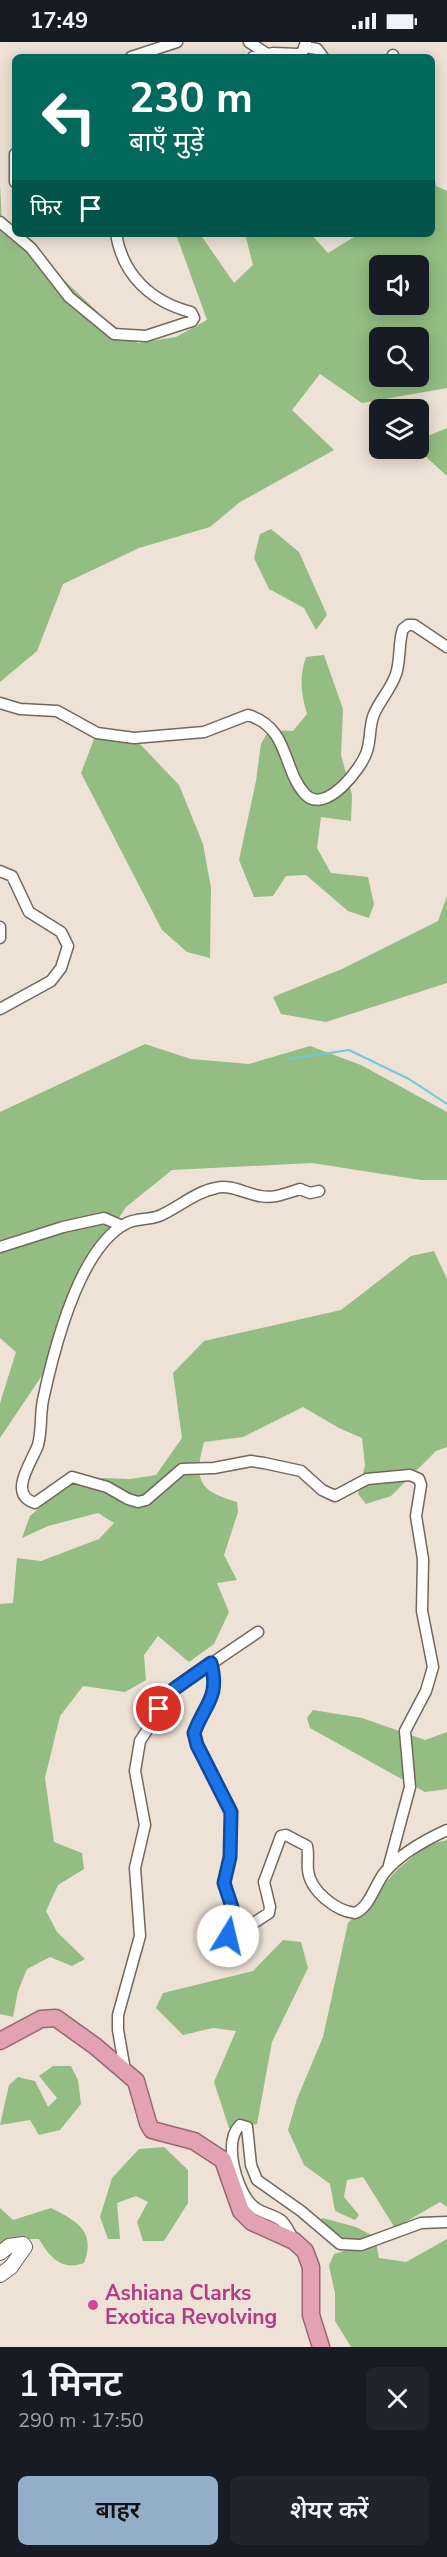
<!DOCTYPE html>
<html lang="hi">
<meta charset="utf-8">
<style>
:root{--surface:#171b24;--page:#20242c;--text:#f1f3f6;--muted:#9ea1a6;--accent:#93aec9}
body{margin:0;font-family:"Nunito Sans","Noto Sans Devanagari",sans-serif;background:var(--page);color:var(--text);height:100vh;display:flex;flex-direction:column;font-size:22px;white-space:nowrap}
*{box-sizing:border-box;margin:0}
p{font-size:20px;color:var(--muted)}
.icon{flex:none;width:33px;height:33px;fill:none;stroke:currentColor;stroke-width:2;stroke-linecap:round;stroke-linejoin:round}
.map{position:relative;height:2305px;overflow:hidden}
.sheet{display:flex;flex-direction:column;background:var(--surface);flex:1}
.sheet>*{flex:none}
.top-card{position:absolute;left:12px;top:12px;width:423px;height:183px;border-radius:9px;box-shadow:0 3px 15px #0003;background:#00695c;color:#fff;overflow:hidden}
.buttons{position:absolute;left:369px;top:213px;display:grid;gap:12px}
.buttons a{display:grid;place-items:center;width:60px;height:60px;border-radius:9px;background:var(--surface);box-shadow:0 3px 15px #0003;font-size:30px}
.pin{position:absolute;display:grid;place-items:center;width:51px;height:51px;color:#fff;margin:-26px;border:3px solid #fff;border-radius:50%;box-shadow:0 2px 6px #0007}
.me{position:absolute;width:66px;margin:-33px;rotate:9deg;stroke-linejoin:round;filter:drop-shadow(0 0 4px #0008)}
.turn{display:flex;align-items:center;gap:21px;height:126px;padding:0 18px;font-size:27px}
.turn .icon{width:78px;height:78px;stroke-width:2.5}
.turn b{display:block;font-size:42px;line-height:51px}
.then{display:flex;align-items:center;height:57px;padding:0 18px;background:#0003;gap:12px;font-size:22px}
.round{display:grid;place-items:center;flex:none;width:63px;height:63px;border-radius:9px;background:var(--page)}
.headline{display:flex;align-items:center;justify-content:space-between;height:102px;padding:0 18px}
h1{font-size:36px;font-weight:600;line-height:45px}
.action{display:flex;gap:12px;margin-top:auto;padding:12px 18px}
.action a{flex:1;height:69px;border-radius:9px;background:var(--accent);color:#111;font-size:24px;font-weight:600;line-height:69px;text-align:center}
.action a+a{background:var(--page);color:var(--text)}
.status{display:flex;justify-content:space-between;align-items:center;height:42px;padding:0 30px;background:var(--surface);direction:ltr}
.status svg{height:16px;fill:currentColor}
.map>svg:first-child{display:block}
.forest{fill:#93bd82;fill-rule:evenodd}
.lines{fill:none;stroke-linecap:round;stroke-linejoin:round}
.stream{stroke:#6ccadc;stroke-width:2}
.minor-casing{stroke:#73675e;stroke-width:13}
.tertiary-casing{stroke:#73675e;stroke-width:16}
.trunk-casing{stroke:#9a6573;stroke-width:19}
.minor{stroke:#fff;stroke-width:10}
.tertiary{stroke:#fff;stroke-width:14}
.trunk{stroke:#e2a2b4;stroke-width:16}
.route-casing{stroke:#114b97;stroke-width:15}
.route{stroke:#1a73e8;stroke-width:10}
.hotel-dot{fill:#d1479c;stroke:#eee1d6;stroke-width:2}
.labels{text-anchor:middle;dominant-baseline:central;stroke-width:6;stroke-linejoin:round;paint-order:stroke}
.hotel-label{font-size:21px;font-weight:bold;fill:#b23c85;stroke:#eee1d6;text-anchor:start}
</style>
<div class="status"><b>17:49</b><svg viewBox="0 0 49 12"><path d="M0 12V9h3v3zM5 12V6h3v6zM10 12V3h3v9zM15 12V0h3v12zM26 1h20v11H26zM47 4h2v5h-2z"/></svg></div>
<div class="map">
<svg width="447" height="2305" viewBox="0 0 447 2305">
<rect width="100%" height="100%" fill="#eee1d6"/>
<path class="forest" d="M 432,121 L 436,144 L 447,149 L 447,346 L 362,361 L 320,332 L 292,368 L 334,408 L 240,460 L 210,485 L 139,506 L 63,542 L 37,609 L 0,640 L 0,142 L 2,179 L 105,277 L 138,301 L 176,295 L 207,278 L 177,195 L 180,192 L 200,192 L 234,241 L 253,223 L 245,192 L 311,192 L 328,211 L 359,192 L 432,192 ZM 380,224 L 418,224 L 418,262 L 380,262 ZM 380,296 L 418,296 L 418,334 L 380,334 Z
M 447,386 L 447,434 L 425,414 L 423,396 Z
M 271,487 L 299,510 L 327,573 L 316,588 L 304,566 L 269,547 L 254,516 L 260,492 Z
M 324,613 L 343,667 L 341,713 L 352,753 L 351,779 L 321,775 L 317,806 L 331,831 L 368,835 L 374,862 L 369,876 L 348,869 L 306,833 L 286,834 L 273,854 L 254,855 L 239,818 L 256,739 L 261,702 L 269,688 L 293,689 L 307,672 C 301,651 299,636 306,615 Z
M 109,693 L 140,702 L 179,743 L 203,802 L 211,846 L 210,916 L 187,910 L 162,888 L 81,731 L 94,697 Z
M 447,854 L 447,941 L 326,980 L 281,972 L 273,955 L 342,927 L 438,879 Z
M 145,1002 L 191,1017 L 249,1022 L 310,1004 L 361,1023 L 447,1070 L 447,1138 L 421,1138 L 312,1121 L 172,1128 L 126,1165 L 91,1219 L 55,1314 L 0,1396 L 0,1361 L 16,1310 L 0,1296 L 0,1070 Z
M 434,1209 L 447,1237 L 447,1405 L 436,1409 L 391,1454 L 366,1462 L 358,1452 L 365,1423 L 362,1396 L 339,1386 L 303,1365 L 243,1395 L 204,1400 C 193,1440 200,1449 237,1460 L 238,1470 L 224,1513 L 237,1538 L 217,1541 L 229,1570 L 214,1602 L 189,1620 L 158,1594 L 144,1613 L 146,1638 L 125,1650 L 83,1644 L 60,1674 L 45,1736 L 54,1800 L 82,1811 L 84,1827 L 58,1843 L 46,1869 L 57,1890 L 85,1917 L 72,1924 L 50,1915 L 27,1927 L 18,1949 L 13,1975 L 0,1972 L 0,1562 L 13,1561 L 17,1516 L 41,1519 L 99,1497 L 114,1481 L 98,1471 L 48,1484 L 22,1496 L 30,1474 L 75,1435 L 130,1437 L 156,1433 L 182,1396 L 173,1331 L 204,1299 L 341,1268 L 411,1214 Z
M 313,1668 L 362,1676 L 425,1698 L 447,1690 L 447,1747 L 425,1750 L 310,1686 L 307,1676 Z
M 447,1798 L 447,2165 L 440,2160 L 395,2186 L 363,2135 L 347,2138 L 344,2155 L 359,2173 L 355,2178 L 335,2169 L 330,2142 L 304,2123 L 288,2088 L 297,2057 L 323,1995 L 348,1881 L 398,1827 L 427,1803 Z
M 283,1898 L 301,1900 L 308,1926 L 272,2000 L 257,2082 L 229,2086 L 214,2040 L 236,1989 L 213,1986 L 183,1993 L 156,1966 L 163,1951 L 253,1929 Z
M 53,2024 L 71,2024 L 78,2038 L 81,2062 L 60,2088 L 39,2093 L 30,2078 L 0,2083 L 9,2043 L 18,2035 L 35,2039 L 48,2065 L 57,2056 L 39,2034 Z
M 164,2105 L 188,2128 L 188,2161 L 164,2199 L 143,2199 L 137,2180 L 148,2160 L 136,2154 L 117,2161 L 120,2197 L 108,2197 L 100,2175 L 112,2136 L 139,2107 Z
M 0,2166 L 13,2178 L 51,2166 C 77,2179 96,2189 84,2221 C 61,2229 50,2215 39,2197 L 23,2197 L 0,2209 Z
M 323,2176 L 356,2185 L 375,2195 L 379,2216 L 406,2220 L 447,2197 L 447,2305 L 351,2305 L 335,2279 L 335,2251 L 329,2224 L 334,2212 L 354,2206 L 318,2180 Z"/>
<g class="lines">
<path class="stream" d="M 289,1017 L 349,1008 L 409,1037 L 447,1062"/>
<g class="minor-casing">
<path id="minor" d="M 249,0 L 267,12
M 305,5 L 317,7 L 323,15
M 131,15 L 177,0
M 253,15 L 273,11 L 298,12 L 302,11 L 306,0
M 392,15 L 393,13
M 15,112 L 15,140
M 0,180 L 31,206 L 69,255 L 114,292 L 146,294 L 192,279 L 194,276 L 191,270 C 152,260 123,234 116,192
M 0,661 L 20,667 L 57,669 L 97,691 L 134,696 L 204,690 L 248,673 C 290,686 282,727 305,752 C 325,774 362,726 367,709 C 371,697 369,684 374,672 C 380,658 391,647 396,632 C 401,617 398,601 403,587 L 408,583 L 414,583 L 447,605
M 0,829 L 12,834 L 29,870 L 61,890 L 68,904 L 61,926 L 51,939 L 0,967
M 0,885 L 0,896
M 319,1149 L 310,1151 L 300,1147 C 286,1151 275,1157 260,1154 C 246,1152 231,1142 216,1146 C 195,1150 178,1166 159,1174 C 149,1178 137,1176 127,1181 C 79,1205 54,1307 43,1358 C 40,1373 42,1388 38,1403 C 32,1420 7,1452 35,1461 L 72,1435 L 107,1445 L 128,1457 L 138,1460 L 146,1458 L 182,1427 L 214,1426 L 251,1419 L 264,1421 L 301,1429 L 322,1448 L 335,1454 L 367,1437 L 410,1433 L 419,1437 L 421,1443 L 416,1474 L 423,1517 L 422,1569 L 433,1625 L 426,1649 L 405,1689 L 410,1745 L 388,1827
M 0,1205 L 63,1185 L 104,1176 L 122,1184
M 211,1621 C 220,1656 205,1661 194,1691 L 197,1703 L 231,1770 L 230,1815 L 224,1841 L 235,1873 L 229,1897 L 269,1871 L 270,1865 L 264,1840 L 281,1794 L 286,1793 L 307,1804 C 309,1812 307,1820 308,1828 C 310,1849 336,1869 355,1871 C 370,1865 375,1842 385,1830 C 401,1811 425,1798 447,1788
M 125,2028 L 118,1988 L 118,1973 L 140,1894 L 135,1826 L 145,1783 L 135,1729 L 140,1699 L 174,1647 L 258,1590
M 294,2199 C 291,2193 287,2184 282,2179 C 272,2171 259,2172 250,2161 C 236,2145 223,2100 240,2083 L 247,2085 L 251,2123 L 257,2138 L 301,2169 L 340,2202 L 361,2203 L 421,2181 L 447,2180"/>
</g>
<g class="tertiary-casing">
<path id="tertiary" d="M 0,2211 L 9,2204 L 23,2202 L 25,2205 L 11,2225 L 0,2233"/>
</g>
<g class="trunk-casing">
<path id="trunk" d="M 0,1999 L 41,1977 L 56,1976 L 95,2004 L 136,2039 L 148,2081 L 152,2088 L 194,2099 L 223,2118 L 241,2169 L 252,2180 L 294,2199 L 305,2209 L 311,2225 L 311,2273 L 321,2305"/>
</g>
<use href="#minor" class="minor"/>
<use href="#tertiary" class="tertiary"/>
<use href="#trunk" class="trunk"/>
</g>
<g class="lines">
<g class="route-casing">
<path id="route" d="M 159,1667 L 174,1647 L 211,1621 C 220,1656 205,1661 194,1691 L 197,1703 L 231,1770 L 230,1815 L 224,1841 L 235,1874 L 228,1894"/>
</g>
<use href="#route" class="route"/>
</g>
<circle class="hotel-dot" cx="93" cy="2263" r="6"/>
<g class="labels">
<g class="hotel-label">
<text x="105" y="2251">Ashiana Clarks<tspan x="105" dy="24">Exotica Revolving</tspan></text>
</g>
</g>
</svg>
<div class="buttons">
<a><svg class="icon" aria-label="sound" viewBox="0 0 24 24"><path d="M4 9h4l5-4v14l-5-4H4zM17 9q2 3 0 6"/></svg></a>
<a><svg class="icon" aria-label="search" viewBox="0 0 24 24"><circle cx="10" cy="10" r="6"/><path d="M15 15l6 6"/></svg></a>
<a><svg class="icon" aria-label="layers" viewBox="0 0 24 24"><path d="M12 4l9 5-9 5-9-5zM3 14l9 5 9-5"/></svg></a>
</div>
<div class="pin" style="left:159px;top:1667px;background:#d93025"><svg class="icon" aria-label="arrive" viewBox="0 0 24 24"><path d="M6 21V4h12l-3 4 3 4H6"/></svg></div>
<svg class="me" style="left:228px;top:1894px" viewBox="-20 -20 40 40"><circle r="19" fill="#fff"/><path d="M0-13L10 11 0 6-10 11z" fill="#1a73e8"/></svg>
<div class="top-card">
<div class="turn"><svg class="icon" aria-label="left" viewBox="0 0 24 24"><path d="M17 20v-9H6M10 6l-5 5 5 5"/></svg><div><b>230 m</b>बाएँ मुड़ें</div></div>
<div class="then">फिर<svg class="icon" aria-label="arrive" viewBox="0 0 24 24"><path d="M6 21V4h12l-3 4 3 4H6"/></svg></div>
</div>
</div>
<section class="sheet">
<div class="headline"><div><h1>1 मिनट</h1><p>290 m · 17:50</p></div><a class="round"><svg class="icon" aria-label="close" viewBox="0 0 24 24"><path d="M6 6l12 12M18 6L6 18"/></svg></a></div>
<div class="action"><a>बाहर</a><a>शेयर करें</a></div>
</section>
